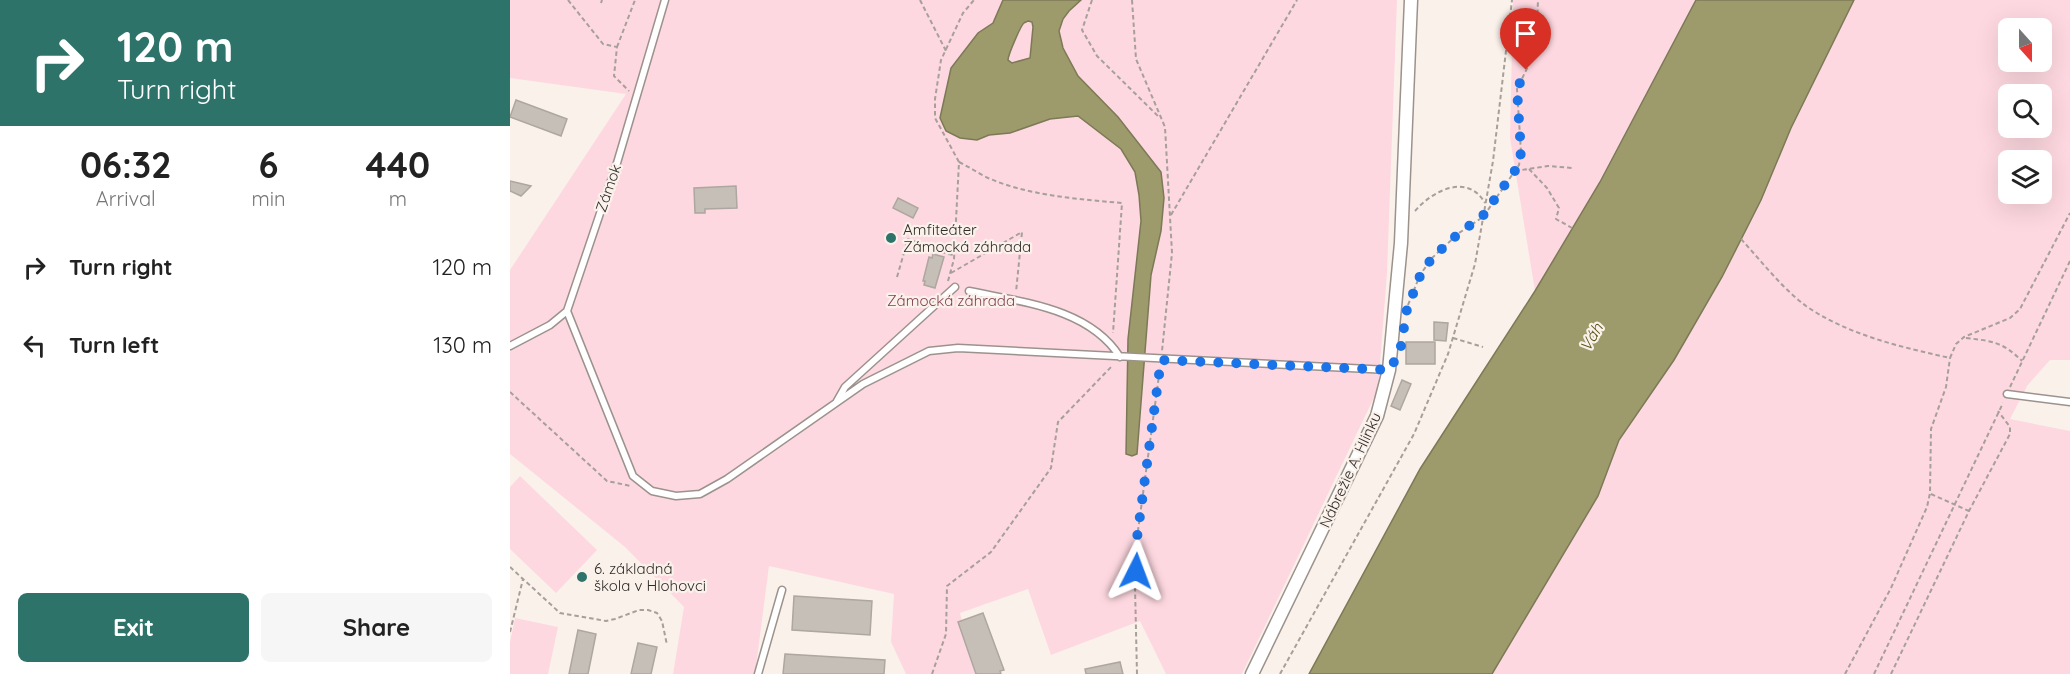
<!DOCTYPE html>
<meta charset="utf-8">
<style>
:root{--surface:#fff;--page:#f6f6f6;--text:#222;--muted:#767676;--accent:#2e7369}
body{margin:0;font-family:Quicksand,sans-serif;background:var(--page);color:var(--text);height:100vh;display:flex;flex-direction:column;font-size:22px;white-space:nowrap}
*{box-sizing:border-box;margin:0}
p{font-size:20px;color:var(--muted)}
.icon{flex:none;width:33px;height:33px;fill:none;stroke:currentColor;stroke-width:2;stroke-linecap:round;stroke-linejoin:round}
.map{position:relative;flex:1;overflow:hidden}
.sheet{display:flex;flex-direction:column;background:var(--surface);width:510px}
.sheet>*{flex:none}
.top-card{background:#2e7369;color:#fff;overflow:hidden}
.needle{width:39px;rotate:159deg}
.fabs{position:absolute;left:1488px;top:18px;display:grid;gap:12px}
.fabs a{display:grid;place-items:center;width:54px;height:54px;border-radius:9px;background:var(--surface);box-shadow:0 6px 24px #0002;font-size:30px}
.pin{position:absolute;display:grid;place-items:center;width:51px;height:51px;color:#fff;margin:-62px -26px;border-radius:50% 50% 50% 0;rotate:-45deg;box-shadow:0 0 6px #0007}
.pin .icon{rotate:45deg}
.me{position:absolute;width:66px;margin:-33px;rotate:3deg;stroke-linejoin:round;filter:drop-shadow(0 0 4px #0008)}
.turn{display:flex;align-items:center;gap:21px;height:126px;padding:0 18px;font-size:27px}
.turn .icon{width:78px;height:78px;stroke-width:2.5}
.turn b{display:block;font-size:42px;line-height:51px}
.eta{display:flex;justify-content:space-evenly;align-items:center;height:102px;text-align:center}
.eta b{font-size:36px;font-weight:700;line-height:42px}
.cta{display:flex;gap:12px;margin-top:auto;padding:12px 18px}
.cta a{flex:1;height:69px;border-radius:9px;background:var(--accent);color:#fff;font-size:24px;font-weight:700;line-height:69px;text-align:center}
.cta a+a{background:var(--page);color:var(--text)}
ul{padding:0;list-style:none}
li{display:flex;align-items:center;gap:18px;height:78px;padding:0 18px}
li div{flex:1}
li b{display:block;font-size:22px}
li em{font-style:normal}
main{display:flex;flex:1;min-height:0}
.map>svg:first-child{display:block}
.green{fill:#fed8e0;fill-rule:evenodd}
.water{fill:#9d9b6b;stroke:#7c7957;stroke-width:1.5;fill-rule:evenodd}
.building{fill:#c5bfb7;stroke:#ada79f;stroke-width:1.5}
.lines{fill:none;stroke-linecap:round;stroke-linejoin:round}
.service-casing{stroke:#9b928c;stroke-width:9}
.minor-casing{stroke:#9b928c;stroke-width:15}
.path{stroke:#a69f9a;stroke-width:2;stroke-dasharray:4.5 3;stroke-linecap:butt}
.service{stroke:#fff;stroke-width:6}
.minor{stroke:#fff;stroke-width:12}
.route{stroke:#1a73e8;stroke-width:10;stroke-dasharray:0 18}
.poi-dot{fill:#2e7369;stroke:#fbf1eb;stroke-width:2}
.labels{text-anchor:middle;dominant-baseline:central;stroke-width:4.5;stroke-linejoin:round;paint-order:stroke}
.street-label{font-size:15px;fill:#2e2b28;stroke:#fbf1eb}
.poi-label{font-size:15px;fill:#2e2b28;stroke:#fbf1eb;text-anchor:start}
.park-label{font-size:15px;fill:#823e50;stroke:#fbf1eb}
.water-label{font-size:16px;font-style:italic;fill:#555218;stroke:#fbf1eb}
</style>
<main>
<section class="sheet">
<div class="top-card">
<div class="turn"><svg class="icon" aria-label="right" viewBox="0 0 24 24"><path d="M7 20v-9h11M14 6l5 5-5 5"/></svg><div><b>120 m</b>Turn right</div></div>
</div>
<div class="eta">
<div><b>06:32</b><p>Arrival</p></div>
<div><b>6</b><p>min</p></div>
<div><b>440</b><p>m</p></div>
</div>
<ul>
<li><svg class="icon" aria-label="right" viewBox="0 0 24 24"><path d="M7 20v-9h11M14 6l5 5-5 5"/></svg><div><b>Turn right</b></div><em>120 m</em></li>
<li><svg class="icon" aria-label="left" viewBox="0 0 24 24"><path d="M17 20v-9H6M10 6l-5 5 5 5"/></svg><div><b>Turn left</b></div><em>130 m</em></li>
</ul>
<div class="cta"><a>Exit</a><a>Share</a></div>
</section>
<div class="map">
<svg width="1560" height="674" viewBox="0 0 1560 674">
<rect width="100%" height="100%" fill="#fbf1eb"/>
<path class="green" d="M 0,0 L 887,0 L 877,273 L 868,389 L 732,674 L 656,674 L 630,621 L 541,655 L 518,589 L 450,613 L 465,674 L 396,674 L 381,642 L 384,594 L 259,566 L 245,674 L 163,674 L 174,607 L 115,547 L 0,454 L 0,270 L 116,94 L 0,78 Z
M 1003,0 L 1186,0 L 1090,182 L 1025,291 L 1000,138 Z
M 1344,0 L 1560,0 L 1560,360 L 1540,360 L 1517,386 L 1500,419 L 1560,431 L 1560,674 L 982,674 L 1088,496 L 1109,440 L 1164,360 L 1212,277 L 1251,200 L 1281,129 ZM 1498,28 L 1532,28 L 1532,62 L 1498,62 ZM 1498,94 L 1532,94 L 1532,128 L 1498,128 ZM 1498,160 L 1532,160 L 1532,194 L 1498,194 Z
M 10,476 L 87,550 L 46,593 L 0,549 L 0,487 Z
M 5,618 L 48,627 L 38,674 L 0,674 L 0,642 Z"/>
<path class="water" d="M 493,0 L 571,0 L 559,11 L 553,19 L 549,31 L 553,48 L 568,76 L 608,117 L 651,172 L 654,198 L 651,231 L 641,275 L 627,454 L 622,456 L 616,454 L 618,339 L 631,221 L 629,195 L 625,172 L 611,149 L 568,116 L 540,119 L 500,133 L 479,135 L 467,140 L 450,138 L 436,131 L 430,118 L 441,68 L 468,33 L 483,23 ZM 518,21 L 522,22 L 523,27 L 520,58 L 502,63 L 498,60 C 498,55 511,25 514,23 C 515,22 517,22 518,21 Z
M 1186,0 L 1344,0 L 1281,128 L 1251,200 L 1212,277 L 1164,360 L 1109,440 L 1088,496 L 982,674 L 799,674 L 910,469 L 1025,291 L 1090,182 Z"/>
<path class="building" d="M 6,100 L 57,119 L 51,136 L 0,117 Z
M 0,181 L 21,186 L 11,196 L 0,191 Z
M 226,186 L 227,208 L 195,209 L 195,213 L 185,213 L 184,188 Z
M 388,198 L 408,208 L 403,218 L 383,208 Z
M 423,254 L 434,257 L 425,288 L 414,285 L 415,281 L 413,281 L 419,257 L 422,258 Z
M 924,322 L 938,323 L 936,341 L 924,340 Z
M 896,342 L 925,342 L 925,364 L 896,364 Z
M 892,380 L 901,384 L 890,410 L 881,406 Z
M 284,596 L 362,601 L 360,635 L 282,630 Z
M 473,613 L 494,670 L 490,671 L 491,674 L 466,674 L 448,622 Z
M 68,630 L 86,634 L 78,674 L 59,674 Z
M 128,643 L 147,647 L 141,674 L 121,674 Z
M 275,654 L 375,660 L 374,674 L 273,674 Z
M 610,662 L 613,674 L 576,674 L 575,669 Z"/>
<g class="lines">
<g class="service-casing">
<path id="service" d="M 459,291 C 511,302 579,308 610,357
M 57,311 L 123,476 L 142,491 L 166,496 L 190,494 L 217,479 L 353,384 L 419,351 L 448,348 L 879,370
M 0,346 L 40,325 L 57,311 L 107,163 L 155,0
M 1497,394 L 1560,402
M 327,401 L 335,387 L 445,287
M 248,674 L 272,590"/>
</g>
<g class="minor-casing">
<path id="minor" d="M 742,674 L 867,416 L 879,370 L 891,243 L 901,0"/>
</g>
<path class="path" d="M 58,0 L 93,44 L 107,47 L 104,76 L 119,91
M 410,0 L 436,51
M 582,0 L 572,30 L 587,56 L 650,118
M 622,0 L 626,59 L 655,127 L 662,253 L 652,351
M 91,3 L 92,0
M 107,47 L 125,0
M 449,162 C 459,167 468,173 478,178 C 520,196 568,199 612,203 L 603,333
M 1019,169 L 1037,188 L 1049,208 L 1046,219 L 1062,228
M 1005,171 L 1038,166 L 1062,168
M 905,211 C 923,190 958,173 975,203
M 661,215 L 787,0
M 1231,239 C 1252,262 1272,288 1296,306 C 1338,335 1391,347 1440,358 L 1446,344 L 1454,337 L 1500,318 L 1510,309 L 1560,213
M 441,273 L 512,232 L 506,292
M 387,277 L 398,239 L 438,254 L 444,255
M 438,281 L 444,259 L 449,162 L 425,118 L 425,99 L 431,60 L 453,13 L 464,0
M 898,305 L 910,275 L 922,258 L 949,233 L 973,217 L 1009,165 L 1011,152 L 1007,89 L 1026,50 L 1028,0
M 943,338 L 973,347
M 1456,338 C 1482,341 1493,342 1512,361
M 1500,387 L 1560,261
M 0,392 L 97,481 L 121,486
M 1421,494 L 1459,511
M 0,567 L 50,613 L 96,621 L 105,619 L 129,610 L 138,610 L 147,613 L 152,621 L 157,645
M 0,632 L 13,579
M 422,674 L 436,634 L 437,586 L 481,552 L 541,468 L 548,422 L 602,366
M 627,674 L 625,587 L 627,538 L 650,368
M 770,674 L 904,434 L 938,354 L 965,264 L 983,161 L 1002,0
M 1335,674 L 1381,588 L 1417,507 L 1420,493 L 1421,429 L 1436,387 L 1440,358
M 1364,674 L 1493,403
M 1381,674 L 1459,511 L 1500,434 L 1500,427 L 1488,411"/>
<use href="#service" class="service"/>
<use href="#minor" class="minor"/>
</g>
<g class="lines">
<path class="route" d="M 626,571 L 627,538 L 651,360 L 879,370 L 890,352 L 897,309 L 910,276 L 922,258 L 949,233 L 972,217 L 1009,165 L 1011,152 L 1007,89 L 1016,70"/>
</g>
<g class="poi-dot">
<circle cx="381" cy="238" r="6"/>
<circle cx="72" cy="577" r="6"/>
</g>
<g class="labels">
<g class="street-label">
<text transform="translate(98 188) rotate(-71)">Zámok</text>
<text transform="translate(840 470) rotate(-65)">Nábrežie A. Hlinku</text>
</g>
<g class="poi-label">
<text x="393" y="229">Amfiteáter<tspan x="393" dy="17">Zámocká záhrada</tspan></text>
<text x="84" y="568">6. základná<tspan x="84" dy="17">škola v Hlohovci</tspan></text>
</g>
<g class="park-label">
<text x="441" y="300">Zámocká záhrada</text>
</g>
<g class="water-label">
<text transform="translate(1081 337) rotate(-60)">Váh</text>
</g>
</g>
</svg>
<div class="fabs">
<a><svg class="needle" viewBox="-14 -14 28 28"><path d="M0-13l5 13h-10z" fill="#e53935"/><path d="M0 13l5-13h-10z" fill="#767676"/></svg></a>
<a><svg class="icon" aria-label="search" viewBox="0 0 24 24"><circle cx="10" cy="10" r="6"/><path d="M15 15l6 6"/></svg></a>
<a><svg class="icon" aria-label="layers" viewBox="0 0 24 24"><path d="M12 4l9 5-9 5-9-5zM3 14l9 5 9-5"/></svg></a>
</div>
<div class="pin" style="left:1016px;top:70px;background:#d93025"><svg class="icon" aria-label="arrive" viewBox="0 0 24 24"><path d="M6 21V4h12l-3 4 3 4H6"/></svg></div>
<svg class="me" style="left:626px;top:571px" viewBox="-20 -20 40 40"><path d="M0-17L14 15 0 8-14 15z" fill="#1a73e8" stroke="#fff" stroke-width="4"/></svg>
</div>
</main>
